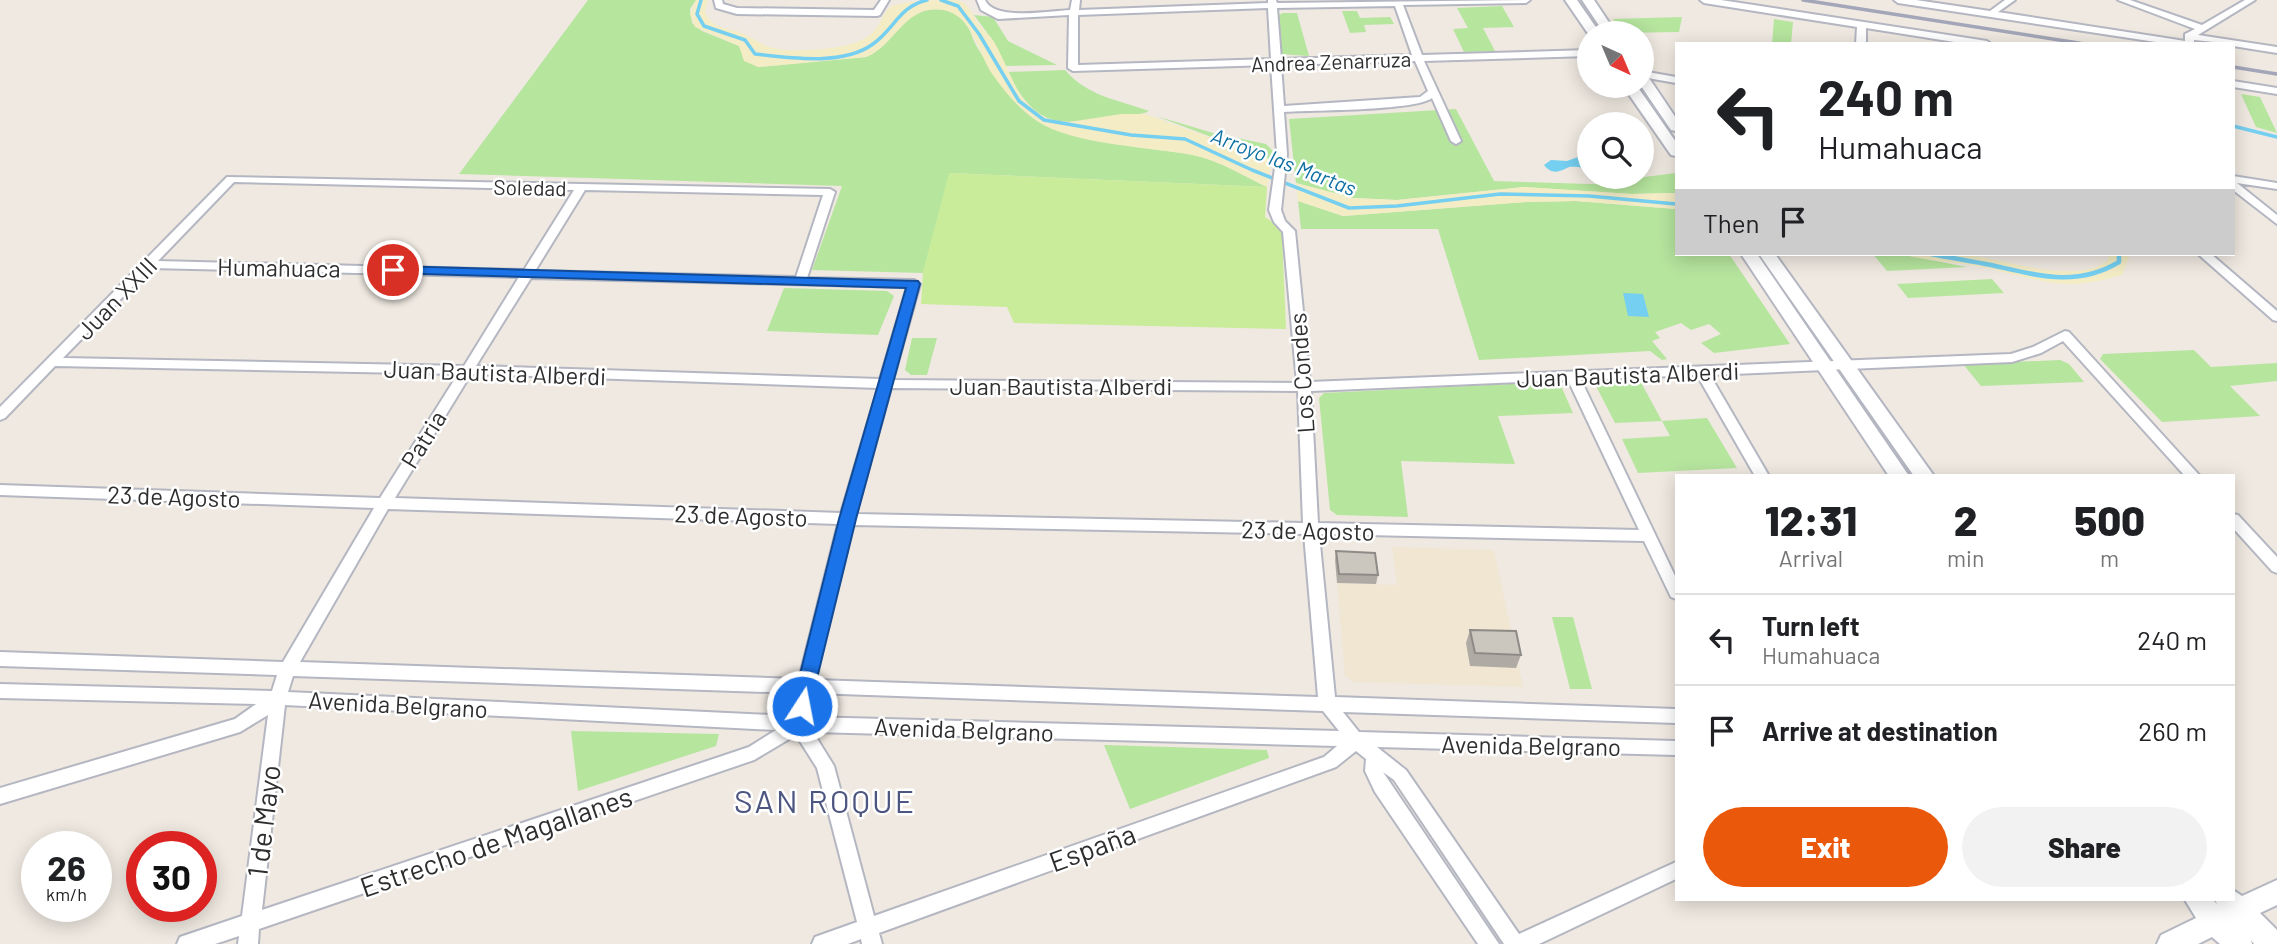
<!DOCTYPE html>
<meta charset="utf-8">
<style>
:root{--surface:#fff;--page:#f2f2f2;--text:#202124;--muted:#757577;--line:#e0e0e0;--accent:#ea580c}
body{margin:0;font-family:Barlow,sans-serif;background:var(--page);color:var(--text);height:100vh;display:flex;flex-direction:column;font-size:26px;white-space:nowrap}
*{box-sizing:border-box;margin:0}
p{font-size:23px;color:var(--muted)}
.icon{flex:none;width:38px;height:38px;fill:none;stroke:currentColor;stroke-width:2;stroke-linecap:round;stroke-linejoin:round}
.map{position:relative;flex:1;overflow:hidden}
.sheet{position:absolute;left:1675px;top:474px;width:560px;height:427px;display:flex;flex-direction:column;background:var(--surface);border-radius:0px;box-shadow:0 4px 18px #0003}
.sheet>*{flex:none}
.hud{position:absolute;left:1675px;top:42px;width:560px;height:214px;border-radius:0px;box-shadow:0 4px 18px #0003;background:#fff;color:var(--text);overflow:hidden}
.needle{width:46px;rotate:136deg}
.tools{position:absolute;left:1577px;top:21px;display:grid;gap:14px}
.tools a{display:grid;place-items:center;width:77px;height:77px;border-radius:50%;background:var(--surface);box-shadow:0 4px 18px #0003;font-size:35px}
.speed{position:absolute;left:21px;top:831px;display:flex;gap:14px;font-size:35px;font-weight:700;text-align:center}
.speed>*{display:grid;place-content:center;width:91px;height:91px;border-radius:50%;background:var(--surface);box-shadow:0 4px 18px #0003;line-height:1}
.speed small{font-size:18px;font-weight:400}
.speed .limit{border:10px solid #d22;background:#fff;color:#111}
.pin{position:absolute;display:grid;place-items:center;width:60px;height:60px;color:#fff;margin:-30px;border:4px solid #fff;border-radius:50%;box-shadow:0 2px 7px #0007}
.me{position:absolute;width:77px;margin:-38px;rotate:11deg;stroke-linejoin:round;filter:drop-shadow(0 0 5px #0008)}
.turn{display:flex;align-items:center;gap:24px;height:147px;padding:0 28px;font-size:32px}
.turn .icon{width:91px;height:91px;stroke-width:2.5}
.turn b{display:block;font-size:49px;line-height:60px}
.then{display:flex;align-items:center;height:66px;padding:0 28px;background:#0003;gap:14px;font-size:26px}
.eta{display:flex;justify-content:space-evenly;align-items:center;height:119px;text-align:center}
.eta b{font-size:42px;font-weight:800;line-height:49px}
.cta{display:flex;gap:14px;margin-top:auto;padding:14px 28px}
.cta a{flex:1;height:80px;border-radius:42px;background:var(--accent);color:#fff;font-size:28px;font-weight:800;line-height:80px;text-align:center}
.cta a+a{background:var(--page);color:var(--text)}
ul{padding:0;list-style:none}
li{display:flex;align-items:center;gap:21px;height:91px;padding:0 28px;border-top:2px solid var(--line)}
li div{flex:1}
li b{display:block;font-size:26px}
li em{font-style:normal}
.map>svg:first-child{display:block}
.education{fill:#f0e6d1}
.green{fill:#b6e59e}
.sand{fill:#f3ecc5}
.pitch{fill:#c9ec9a}
.water{fill:#75cff0}
.lines{fill:none;stroke-linecap:round;stroke-linejoin:round}
.stream-far1{stroke:#75cff0;stroke-width:3.5}
.stream{stroke:#75cff0;stroke-width:4.5}
.street-casing{stroke:#b4b7c1;stroke-width:4}
.secondary-casing{stroke:#b4b7c1;stroke-width:4}
.street{fill:#fff;fill-rule:evenodd}
.secondary{fill:#fff;fill-rule:evenodd}
.rail{stroke:#a3a6b8;stroke-width:3.5}
.wall{fill:#afaba4}
.building{fill:#cbc7bf;stroke:#8e8b86;stroke-width:2}
.route{fill:#1a73e8;stroke:#114b97;stroke-width:2}
.labels{text-anchor:middle;dominant-baseline:central;stroke-width:5;stroke-linejoin:round;paint-order:stroke}
.far-street-label{font-size:21px;fill:#2e2e2e;stroke:#fff}
.far-water-label{font-size:21px;font-style:italic;fill:#0d6fa3;stroke:#fff}
.street-label{font-size:24px;fill:#2e2e2e;stroke:#fff}
.near-street-label{font-size:28px;fill:#2e2e2e;stroke:#fff}
.near-neighbourhood-label{font-size:32px;letter-spacing:2px;fill:#4d5680;stroke:#fff}
</style>
<div class="map">
<svg width="2277" height="944" viewBox="0 0 2277 944">
<rect width="100%" height="100%" fill="#efe9e1"/>
<path class="education" d="M 1392,547 L 1494,550 L 1523,687 L 1354,682 L 1345,676 L 1337,583 L 1397,585 Z"/>
<path class="green" d="M 588,0 L 696,0 L 690,9 L 692,23 L 702,31 L 739,46 L 743,55 L 758,67 L 866,57 C 896,45 905,3 944,10 C 950,12 958,14 963,19 C 970,27 972,39 977,47 C 994,73 1007,99 1033,118 C 1068,144 1151,147 1193,155 C 1220,161 1242,175 1267,187 L 950,173 L 923,273 L 812,270 L 842,186 L 459,174 Z
M 1502,6 L 1514,27 L 1483,28 L 1495,51 L 1464,52 L 1453,29 L 1468,28 L 1457,8 Z
M 1342,11 L 1357,11 L 1360,18 L 1390,17 L 1394,24 L 1364,25 L 1366,32 L 1350,33 Z
M 1283,13 L 1297,13 L 1309,56 L 1279,54 L 1279,15 Z
M 974,15 L 993,17 L 1008,41 L 1057,65 L 1004,66 L 994,42 Z
M 1682,17 L 1679,32 L 1623,33 L 1613,19 Z
M 1774,19 L 1793,22 L 1791,44 L 1772,44 Z
M 1065,70 C 1087,96 1118,100 1149,111 C 1141,116 1128,113 1118,115 C 1058,126 1038,130 1007,72 Z
M 2241,94 L 2260,97 L 2277,133 L 2256,127 Z
M 1456,109 L 1494,181 L 1624,185 L 1644,177 L 1676,173 L 1676,193 L 1632,194 L 1524,187 L 1397,200 L 1353,198 L 1296,183 L 1289,119 Z
M 1156,116 L 1213,133 L 1266,144 L 1275,153 L 1272,160 Z
M 1298,201 L 1343,216 L 1527,202 L 1576,201 L 1676,209 L 1676,254 L 1729,254 L 1790,344 L 1714,353 L 1701,343 L 1721,334 L 1709,324 L 1691,330 L 1681,323 L 1655,332 L 1660,338 L 1652,341 L 1667,359 L 1662,360 L 1650,351 L 1479,360 L 1438,229 L 1301,229 Z
M 1873,254 L 1901,254 L 1967,267 L 1887,271 Z
M 1992,279 L 2004,293 L 1908,298 L 1897,284 Z
M 784,288 L 887,291 L 894,296 L 878,335 L 767,331 Z
M 912,338 L 937,338 L 927,375 L 911,375 L 905,370 Z
M 2194,350 L 2211,367 L 2277,363 L 2277,381 L 2230,386 L 2260,416 L 2162,422 L 2100,359 L 2103,354 Z
M 2060,360 L 2069,364 L 2084,382 L 1981,386 L 1963,364 Z
M 1638,377 L 1662,421 L 1707,418 L 1737,468 L 1638,473 L 1622,439 L 1670,436 L 1662,421 L 1615,423 L 1594,382 Z
M 1554,382 L 1561,386 L 1573,413 L 1498,416 L 1515,464 L 1401,461 L 1408,517 L 1337,515 L 1330,510 L 1319,398 L 1324,393 Z
M 1552,617 L 1573,617 L 1592,689 L 1570,689 Z
M 571,731 L 719,734 L 716,746 L 578,791 Z
M 1104,745 L 1267,750 L 1269,758 L 1130,809 Z"/>
<path class="sand" d="M 696,0 L 708,0 L 705,12 C 711,28 725,28 739,32 C 751,36 761,45 773,48 C 796,53 848,50 867,37 C 879,30 881,17 889,8 C 899,0 941,0 956,0 C 968,2 972,13 977,22 C 982,29 990,35 994,42 C 1015,77 1016,112 1063,123 L 1121,114 L 1145,114 L 1272,160 L 1267,187 C 1242,175 1220,161 1193,155 C 1152,147 1072,145 1037,121 C 1020,109 1005,93 993,75 C 978,54 973,16 944,10 C 905,3 896,45 866,57 L 758,67 L 744,61 L 739,46 L 695,27 L 690,14 Z
M 1296,183 L 1353,198 L 1397,200 L 1524,187 L 1632,194 L 1676,193 L 1676,209 L 1576,201 L 1527,202 L 1343,216 L 1298,201 Z
M 1901,254 C 1920,254 1941,252 1960,254 C 1999,257 2076,287 2108,260 L 2109,254 L 2130,254 L 2122,275 C 2063,292 2048,282 1991,269 C 1961,262 1930,262 1901,254 Z"/>
<path class="pitch" d="M 949,173 L 1267,187 L 1265,217 L 1278,226 L 1282,234 L 1286,329 L 1014,323 L 1007,307 L 921,304 L 923,272 Z"/>
<path class="water" d="M 1589,153 L 1587,167 C 1581,168 1574,166 1569,167 C 1560,171 1553,176 1544,165 L 1551,160 L 1567,161 Z
M 1623,293 L 1643,294 L 1649,317 L 1628,316 Z"/>
<g class="lines">
<path class="stream-far1" d="M 701,0 L 697,14 L 704,26 L 745,40 L 755,54 C 790,58 843,66 873,44 C 894,29 900,6 927,0
M 941,0 L 958,6 L 979,34 L 1019,101 L 1044,120 L 1131,135 L 1185,139 L 1252,170 L 1349,208 L 1397,206 L 1500,194 L 1589,196 L 1676,204
M 2233,126 L 2277,137"/>
<path class="stream" d="M 1931,254 C 1951,258 1971,261 1991,265 C 2036,275 2076,288 2119,262 L 2119,254"/>
<g class="street-casing">
<path id="street" d="M 714,0 L 722,0 L 723,4 L 737,8 L 874,10 L 881,0 L 889,0 L 880,15 L 877,16 L 737,14 L 716,8 Z
M 977,0 L 985,0 C 994,21 1050,11 1070,10 L 1072,0 L 1080,0 L 1079,10 L 1268,3 L 1268,0 L 1276,0 L 1277,3 L 1530,0 L 1526,3 L 1403,5 L 1422,55 L 1589,50 L 1589,56 L 1424,61 L 1461,141 L 1456,144 L 1451,141 L 1432,98 C 1415,111 1311,110 1284,112 L 1287,154 L 1281,210 L 1285,221 L 1295,231 L 1310,382 L 2011,354 L 2033,347 L 2065,331 L 2069,332 L 2200,476 L 2185,476 L 2063,341 L 2041,353 L 2012,362 L 1710,375 L 1769,476 L 1755,476 L 1697,375 L 1581,380 L 1676,578 L 1676,599 L 1671,597 L 1644,541 L 1319,534 L 1335,697 L 1676,709 L 1676,723 L 1343,712 L 1359,732 L 1676,741 L 1676,755 L 1377,747 L 1406,770 L 1519,934 L 1676,862 L 1676,879 L 1539,944 L 1504,944 L 1394,780 L 1383,772 L 1499,944 L 1478,944 L 1375,792 L 1365,771 L 1366,759 L 1356,751 L 1336,767 L 879,933 L 882,944 L 862,944 L 861,939 L 848,944 L 812,944 L 815,937 L 857,922 L 817,768 L 796,735 L 754,760 L 259,929 L 258,944 L 238,944 L 239,936 L 215,944 L 177,944 L 180,937 L 242,916 L 268,715 L 240,732 L 0,804 L 0,788 L 235,719 L 256,704 L 0,698 L 0,684 L 272,691 L 277,675 L 0,666 L 0,652 L 283,662 L 374,508 L 0,495 L 0,485 L 380,498 L 458,374 L 55,366 L 5,418 L 0,420 L 0,407 L 227,177 L 830,189 L 835,192 L 807,278 L 914,280 L 920,284 L 893,380 L 1297,383 L 1283,232 L 1274,222 L 1269,210 L 1277,154 L 1271,65 L 1073,71 L 1068,68 L 1069,15 L 998,19 L 981,10 ZM 1395,6 L 1412,55 L 1281,59 L 1277,8 ZM 1268,8 L 1271,59 L 1078,65 L 1078,15 ZM 1415,61 L 1428,91 L 1420,97 L 1284,106 L 1281,65 ZM 234,182 L 574,190 L 524,270 L 158,261 ZM 585,190 L 823,195 L 796,277 L 535,271 ZM 151,268 L 519,277 L 464,366 L 63,358 ZM 531,278 L 907,287 L 880,379 L 476,366 ZM 471,374 L 878,388 L 841,513 L 395,498 ZM 1568,380 L 1639,530 L 1318,523 L 1311,391 ZM 891,388 L 1298,391 L 1303,523 L 856,514 ZM 388,509 L 838,524 L 799,679 L 300,662 ZM 853,525 L 1304,534 L 1318,697 L 815,680 ZM 293,676 L 796,693 L 792,716 L 288,692 ZM 812,693 L 1323,711 L 1339,731 L 808,717 ZM 285,705 L 776,730 L 749,747 L 262,910 ZM 813,732 L 1337,746 L 1324,757 L 874,916 L 834,766 Z
M 1700,0 L 1721,0 L 1987,41 L 1991,44 L 1967,44 L 1866,28 L 1866,44 L 1856,44 L 1857,27 L 1704,3 Z
M 1894,0 L 1916,0 L 1990,11 L 2005,0 L 2015,0 L 1998,12 L 2185,41 L 2185,34 L 2195,29 L 2118,0 L 2130,0 L 2202,25 L 2245,0 L 2255,0 L 2198,35 L 2277,47 L 2277,53 L 2233,46 L 2233,44 L 2194,40 L 2194,44 L 2169,44 L 1898,3 Z
M 1642,71 L 1676,77 L 1676,83 L 1642,77 Z
M 2233,81 L 2277,88 L 2277,94 L 2233,87 Z
M 2233,176 L 2277,183 L 2277,189 L 2237,183 L 2277,215 L 2277,224 L 2233,190 Z
M 2198,254 L 2211,254 L 2277,311 L 2277,321 L 2273,320 Z
M 2233,514 L 2238,515 L 2277,557 L 2277,573 L 2272,571 L 2233,528 Z"/>
</g>
<g class="secondary-casing">
<path id="secondary" d="M 1565,0 L 1577,0 L 1600,33 L 1589,35 Z
M 1582,0 L 1594,0 L 1616,33 L 1604,33 Z
M 1642,74 L 1647,75 L 1676,118 L 1676,131 L 1671,130 L 1641,86 Z
M 1623,86 L 1637,86 L 1676,142 L 1676,156 L 1671,155 Z
M 1741,254 L 1757,254 L 1909,476 L 1889,476 Z
M 1759,254 L 1775,254 L 1934,476 L 1914,476 Z
M 2277,880 L 2277,905 L 2260,913 L 2277,930 L 2277,944 L 2254,944 L 2251,940 L 2252,944 L 2220,944 L 2212,937 L 2198,944 L 2157,944 L 2161,935 L 2196,918 L 2185,900 L 2213,900 L 2217,904 L 2215,900 L 2233,900 L 2233,890 L 2242,896 Z"/>
</g>
<use href="#street" class="street"/>
<use href="#secondary" class="secondary"/>
<path class="rail" d="M 1803,0 L 2085,44
M 2233,67 L 2277,74"/>
</g>
<path class="wall" d="M 1336,551 L 1378,575 L 1376,584 L 1337,583 L 1335,560 Z
M 1470,630 L 1521,655 L 1516,668 L 1470,666 L 1466,643 Z"/>
<path class="building" d="M 1336,551 L 1375,553 L 1378,575 L 1339,574 Z
M 1470,630 L 1516,631 L 1521,655 L 1475,653 Z"/>
<path class="route" d="M 393,266 L 918,281 L 920,284 L 856,519 L 809,711 L 802,714 L 795,711 L 792,706 L 839,519 L 906,288 L 388,273 L 386,270 Z"/>
<g class="labels">
<g class="far-street-label">
<text transform="translate(1331 61) rotate(-2)">Andrea Zenarruza</text>
<text transform="translate(530 187) rotate(1)">Soledad</text>
</g>
<g class="far-water-label">
<text transform="translate(1284 161) rotate(21)">Arroyo las Martas</text>
</g>
<g class="street-label">
<text transform="translate(279 267) rotate(1)">Humahuaca</text>
<text transform="translate(116 298) rotate(-46)">Juan XXIII</text>
<text transform="translate(495 372) rotate(2)">Juan Bautista Alberdi</text>
<text transform="translate(1301 373) rotate(-94)">Los Condes</text>
<text transform="translate(1628 374) rotate(-2)">Juan Bautista Alberdi</text>
<text x="1061" y="385">Juan Bautista Alberdi</text>
<text transform="translate(423 439) rotate(-58)">Patria</text>
<text transform="translate(174 496) rotate(2)">23 de Agosto</text>
<text transform="translate(741 515) rotate(2)">23 de Agosto</text>
<text transform="translate(1308 530) rotate(1)">23 de Agosto</text>
<text transform="translate(398 704) rotate(3)">Avenida Belgrano</text>
<text transform="translate(964 729) rotate(2)">Avenida Belgrano</text>
<text transform="translate(1531 745) rotate(1)">Avenida Belgrano</text>
</g>
<g class="near-street-label">
<text transform="translate(263 821) rotate(-83)">1 de Mayo</text>
<text transform="translate(496 841) rotate(-19)">Estrecho de Magallanes</text>
<text transform="translate(1092 847) rotate(-20)">España</text>
</g>
<g class="near-neighbourhood-label">
<text x="825" y="800">SAN ROQUE</text>
</g>
</g>
</svg>
<div class="tools">
<a><svg class="needle" viewBox="-14 -14 28 28"><path d="M0-13l5 13h-10z" fill="#e53935"/><path d="M0 13l5-13h-10z" fill="#757577"/></svg></a>
<a><svg class="icon" aria-label="search" viewBox="0 0 24 24"><circle cx="10" cy="10" r="6"/><path d="M15 15l6 6"/></svg></a>
</div>
<div class="speed"><div>26<small>km/h</small></div><div class="limit">30</div></div>
<div class="pin" style="left:393px;top:270px;background:#d93025"><svg class="icon" aria-label="arrive" viewBox="0 0 24 24"><path d="M6 21V4h12l-3 4 3 4H6"/></svg></div>
<svg class="me" style="left:802px;top:706px" viewBox="-20 -20 40 40"><circle r="17" fill="#1a73e8" stroke="#fff" stroke-width="3"/><path d="M0-11L8 9 0 5-8 9z" fill="#fff"/></svg>
<div class="hud">
<div class="turn"><svg class="icon" aria-label="left" viewBox="0 0 24 24"><path d="M17 20v-9H6M10 6l-5 5 5 5"/></svg><div><b>240 m</b>Humahuaca</div></div>
<div class="then">Then<svg class="icon" aria-label="arrive" viewBox="0 0 24 24"><path d="M6 21V4h12l-3 4 3 4H6"/></svg></div>
</div>
<section class="sheet">
<div class="eta">
<div><b>12:31</b><p>Arrival</p></div>
<div><b>2</b><p>min</p></div>
<div><b>500</b><p>m</p></div>
</div>
<ul>
<li><svg class="icon" aria-label="left" viewBox="0 0 24 24"><path d="M17 20v-9H6M10 6l-5 5 5 5"/></svg><div><b>Turn left</b><p>Humahuaca</p></div><em>240 m</em></li>
<li><svg class="icon" aria-label="arrive" viewBox="0 0 24 24"><path d="M6 21V4h12l-3 4 3 4H6"/></svg><div><b>Arrive at destination</b></div><em>260 m</em></li>
</ul>
<div class="cta"><a>Exit</a><a>Share</a></div>
</section>
</div>
